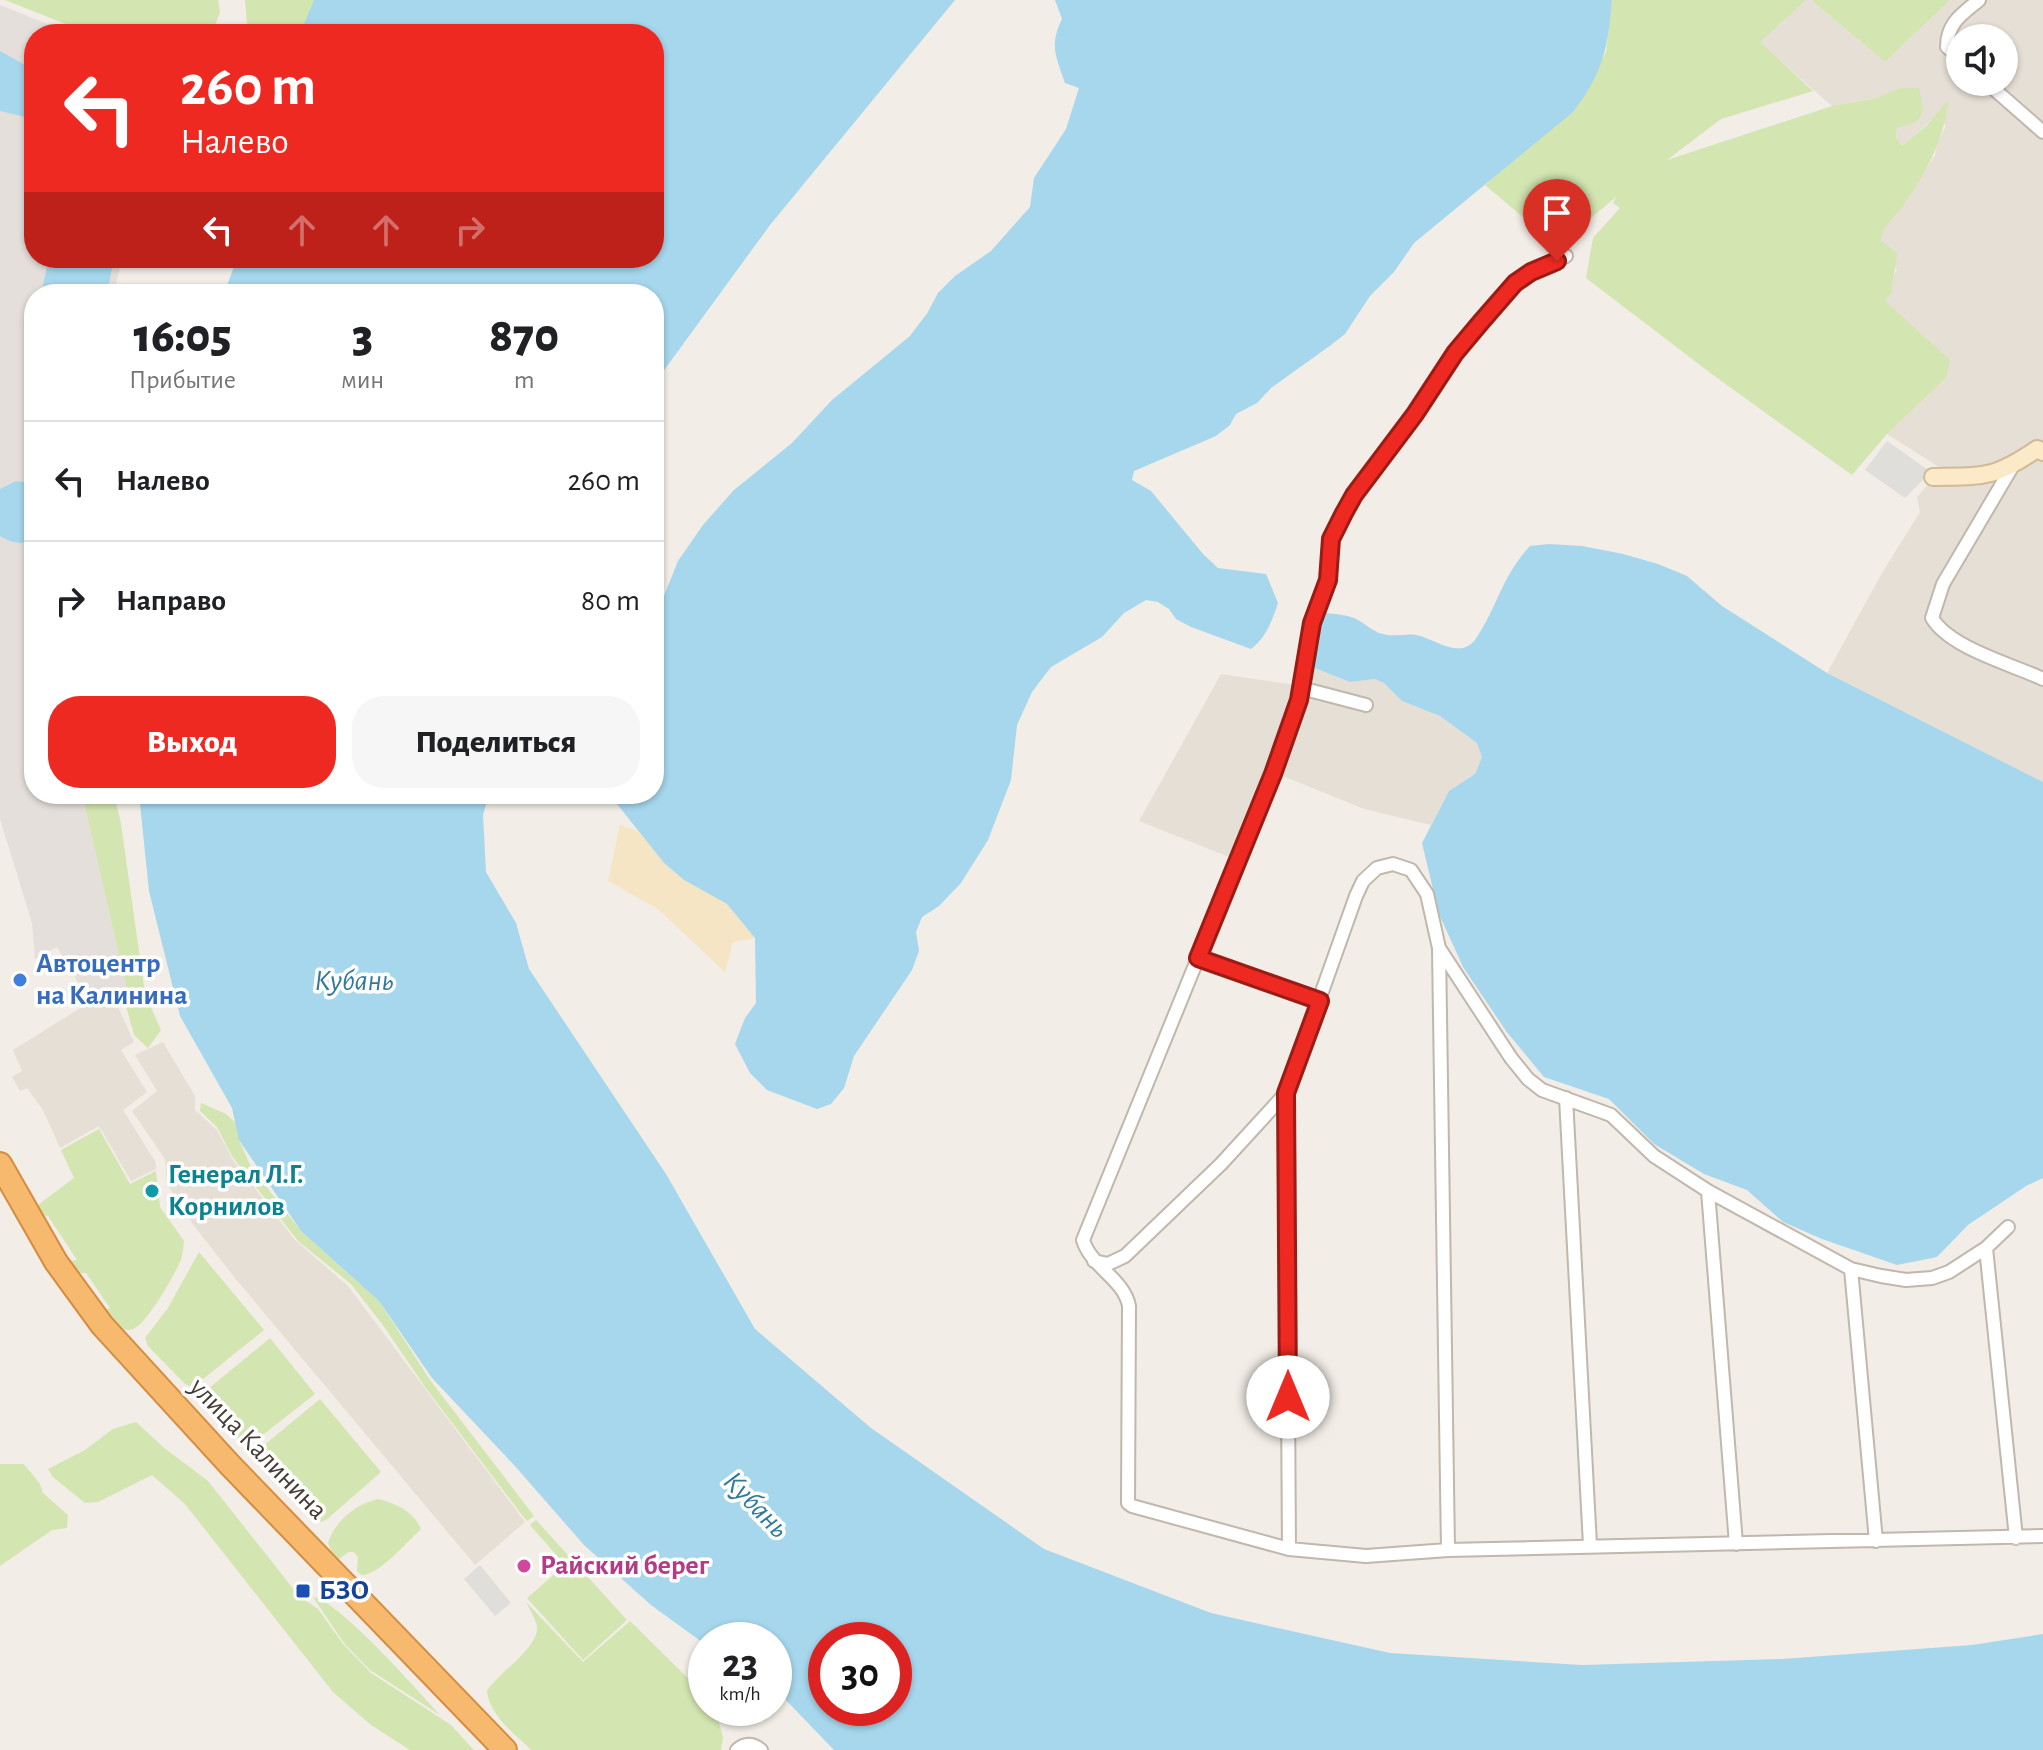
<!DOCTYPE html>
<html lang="ru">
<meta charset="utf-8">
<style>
:root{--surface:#fff;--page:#f6f6f6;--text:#202124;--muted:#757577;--line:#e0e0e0;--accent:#ee2921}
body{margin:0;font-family:"Alegreya Sans",sans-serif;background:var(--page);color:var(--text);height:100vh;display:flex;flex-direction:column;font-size:30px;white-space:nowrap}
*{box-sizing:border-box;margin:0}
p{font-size:26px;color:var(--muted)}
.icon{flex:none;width:44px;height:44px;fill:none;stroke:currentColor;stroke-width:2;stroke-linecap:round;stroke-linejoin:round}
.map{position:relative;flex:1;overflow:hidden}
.drawer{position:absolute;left:24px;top:284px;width:640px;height:520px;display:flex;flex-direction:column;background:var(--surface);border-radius:32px;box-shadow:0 2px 6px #0004}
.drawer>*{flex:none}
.guide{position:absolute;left:24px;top:24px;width:640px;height:244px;border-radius:32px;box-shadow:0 2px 6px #0004;background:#ee2921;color:#fff;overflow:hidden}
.buttons{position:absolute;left:1946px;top:24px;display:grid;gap:16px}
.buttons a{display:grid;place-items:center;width:72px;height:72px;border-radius:50%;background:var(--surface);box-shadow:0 2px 6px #0004;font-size:40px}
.speed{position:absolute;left:688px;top:1622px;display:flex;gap:16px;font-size:40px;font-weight:700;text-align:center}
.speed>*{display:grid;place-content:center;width:104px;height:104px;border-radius:50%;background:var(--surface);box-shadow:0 2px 6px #0004;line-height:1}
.speed small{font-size:20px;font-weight:400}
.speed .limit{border:12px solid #d22;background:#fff;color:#111}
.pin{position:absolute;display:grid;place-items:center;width:68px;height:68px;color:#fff;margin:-82px -34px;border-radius:50% 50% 50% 0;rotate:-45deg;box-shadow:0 0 8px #0007}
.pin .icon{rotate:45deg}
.me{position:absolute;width:88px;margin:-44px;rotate:0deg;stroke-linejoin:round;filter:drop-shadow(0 0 6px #0008)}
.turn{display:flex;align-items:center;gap:28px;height:168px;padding:0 24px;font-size:36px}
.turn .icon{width:104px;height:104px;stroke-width:2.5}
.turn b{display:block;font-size:56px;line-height:68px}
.lanes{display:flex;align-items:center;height:76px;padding:0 24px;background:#0003;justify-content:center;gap:40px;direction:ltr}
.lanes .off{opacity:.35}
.eta{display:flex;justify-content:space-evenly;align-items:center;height:136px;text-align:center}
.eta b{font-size:48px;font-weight:800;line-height:56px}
.primary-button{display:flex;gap:16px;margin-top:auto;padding:16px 24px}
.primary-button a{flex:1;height:92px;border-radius:32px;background:var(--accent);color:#fff;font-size:32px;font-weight:800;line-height:92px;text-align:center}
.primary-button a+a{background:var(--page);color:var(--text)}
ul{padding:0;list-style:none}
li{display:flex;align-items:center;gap:24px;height:120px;padding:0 24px;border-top:2px solid var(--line)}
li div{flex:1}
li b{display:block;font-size:30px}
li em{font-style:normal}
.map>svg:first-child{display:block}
.residential{fill:#e6dfd5;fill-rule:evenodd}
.industrial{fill:#e5dfdb}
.green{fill:#d3e5b1}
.sand{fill:#f5e5c4}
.parking{fill:#e0dedb}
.water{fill:#a6d7ec;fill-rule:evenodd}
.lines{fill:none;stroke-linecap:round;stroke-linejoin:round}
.street-casing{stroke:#c0b7ad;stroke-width:16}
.secondary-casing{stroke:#d0bb98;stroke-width:20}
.highway-casing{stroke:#d58c3e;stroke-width:26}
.street{stroke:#fff;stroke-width:12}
.secondary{stroke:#fce9c7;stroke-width:16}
.highway{stroke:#f6b96e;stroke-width:22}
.route-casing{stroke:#9b1b15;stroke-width:20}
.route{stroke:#ee2921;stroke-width:14}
.shop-dot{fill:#3f7fe0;stroke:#fff;stroke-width:3}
.culture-dot{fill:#0f9aa8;stroke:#fff;stroke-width:3}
.hotel-dot{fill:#d1479c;stroke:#fff;stroke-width:3}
.transit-dot{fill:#1a4fb4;stroke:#fff;stroke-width:3}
.labels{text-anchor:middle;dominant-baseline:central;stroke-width:7;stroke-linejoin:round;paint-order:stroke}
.shop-label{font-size:28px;font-weight:bold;fill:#366cbe;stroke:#fff;text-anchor:start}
.culture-label{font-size:28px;font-weight:bold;fill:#0d838f;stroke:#fff;text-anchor:start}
.street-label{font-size:28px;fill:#453d36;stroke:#fff}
.hotel-label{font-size:28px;font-weight:bold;fill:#b23c85;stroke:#fff;text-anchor:start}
.transit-label{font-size:28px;font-weight:bold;fill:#164399;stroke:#fff;text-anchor:start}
.water-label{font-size:30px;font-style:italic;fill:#317a9c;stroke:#fff}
</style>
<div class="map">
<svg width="2043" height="1750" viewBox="0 0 2043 1750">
<rect width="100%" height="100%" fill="#f2ede6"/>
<path class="residential" d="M 1806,0 L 1811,0 L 1885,62 L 1950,0 L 2043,0 L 2043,782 L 1827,673 L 1882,573 L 1920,512 L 1917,497 L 1942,469 L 1887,434 L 1946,378 L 1884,301 L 1892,293 L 1891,280 L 1897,270 L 1881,241 L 1883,229 L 1903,205 L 1935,155 L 1938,141 L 1946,126 L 1936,116 L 1902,146 L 1896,137 L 1900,88 L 1873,99 L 1832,106 L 1759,42 ZM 1960,38 L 2004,38 L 2004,82 L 1960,82 Z
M 1312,667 L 1350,682 L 1375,679 L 1384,683 L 1402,701 L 1440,716 L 1477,743 L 1482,757 L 1475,774 L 1449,791 L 1431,825 L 1364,809 L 1278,774 L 1239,861 L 1139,821 L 1221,674 L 1310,687 Z
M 113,996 L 134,1042 L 121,1050 L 147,1092 L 123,1110 L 156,1163 L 156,1169 L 131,1181 L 99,1126 L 60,1148 L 43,1110 L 27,1088 L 20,1091 L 12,1077 L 22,1071 L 13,1050 L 90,1002 Z
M 163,1042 L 195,1096 L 195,1110 L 217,1130 L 233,1160 L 295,1240 L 348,1286 L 525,1522 L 475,1565 L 235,1278 L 194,1226 L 167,1184 L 165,1159 L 132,1111 L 157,1091 L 135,1055 Z"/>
<path class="industrial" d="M 0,5 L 73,34 L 34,34 L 34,258 L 122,258 L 114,294 L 34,294 L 34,794 L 82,794 L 127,990 L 88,999 L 57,947 L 35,959 L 32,923 L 0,819 Z"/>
<path class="green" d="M 5,0 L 218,0 L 220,12 L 212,34 L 91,34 Z
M 245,0 L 320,0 L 308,34 L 248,34 Z
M 1612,0 L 1806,0 L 1760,42 L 1813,91 L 1721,119 L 1667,160 L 1832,106 L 1873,99 L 1900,88 L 1919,88 C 1925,113 1925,124 1897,127 L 1896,137 L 1902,146 L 1928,124 L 1948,100 C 1944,141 1927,171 1904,204 C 1895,218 1883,224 1881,241 L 1897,253 C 1897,268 1891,279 1892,293 L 1885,301 L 1950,360 L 1946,378 L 1887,434 L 1852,475 L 1713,375 L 1586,278 L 1593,238 L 1620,208 L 1613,203 L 1616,197 L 1557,246 L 1485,185 L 1542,134 L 1573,112 L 1606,52 Z
M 1811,0 L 1950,0 L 1885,62 Z
M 82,794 L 114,794 L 121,824 L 145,994 L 161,1030 L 148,1048 L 134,1035 L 126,1006 L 127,990 Z
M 201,1103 L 226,1114 L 238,1125 L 239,1140 L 250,1165 L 281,1206 L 301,1231 L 379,1301 L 430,1380 L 534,1516 L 527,1521 L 519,1511 L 425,1387 L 385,1328 L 351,1284 L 298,1241 L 232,1156 L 217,1127 L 200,1111 Z
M 99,1129 L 130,1184 L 156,1171 L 160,1207 L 184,1241 C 183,1247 183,1255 181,1260 C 174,1275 144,1331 129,1330 C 118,1330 111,1317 105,1310 L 110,1308 L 86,1273 L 79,1273 L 70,1261 L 77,1260 L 48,1216 L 37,1214 L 34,1208 L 74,1178 L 61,1150 Z
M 199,1252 L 264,1330 L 193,1387 L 185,1384 L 148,1346 L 145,1338 L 168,1308 Z
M 270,1338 L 315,1394 L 255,1441 L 241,1441 C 228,1430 200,1407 208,1389 Z
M 320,1399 L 381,1472 L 326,1520 L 320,1522 L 274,1470 L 262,1466 L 257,1451 Z
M 136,1422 L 163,1447 L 208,1481 L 299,1596 L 318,1609 L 343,1644 L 371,1673 L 451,1725 L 474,1750 L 410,1750 L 371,1725 L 333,1692 L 185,1504 L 152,1475 L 98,1502 L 85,1503 L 53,1477 L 48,1469 L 85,1450 L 113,1429 Z
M 0,1464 L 24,1464 L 40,1484 L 43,1493 L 68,1515 L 67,1528 L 52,1530 L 0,1566 Z
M 378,1499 C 397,1504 413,1511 421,1529 C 407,1542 378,1576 361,1575 L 357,1571 L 358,1557 L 354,1552 L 349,1552 L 339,1559 L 332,1553 L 328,1543 C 335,1521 356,1504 378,1499 Z
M 536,1520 L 627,1620 L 583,1660 L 527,1598 L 565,1565 L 530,1525 Z
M 313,1597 C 338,1600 419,1692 440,1715 L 370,1670 L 344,1643 Z
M 526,1602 L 583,1662 L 630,1621 L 706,1696 L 706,1708 L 715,1708 L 723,1737 L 721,1750 L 531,1750 C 514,1733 490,1716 487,1691 C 498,1673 540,1647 537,1626 C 535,1618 530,1610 526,1602 Z"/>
<path class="sand" d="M 620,825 L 638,831 L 664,863 L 684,880 L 727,904 L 755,938 L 733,942 L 725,972 L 658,909 L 608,881 Z"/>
<path class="parking" d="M 1887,441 L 1931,472 L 1905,498 L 1865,470 Z
M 480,1565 L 511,1603 L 495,1616 L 464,1579 Z"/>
<path class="water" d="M 314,0 L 955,0 L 770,225 L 654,384 L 654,294 L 224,294 L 237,258 L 654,258 L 654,34 L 300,34 Z
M 1055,0 L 1612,0 C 1608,48 1603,73 1573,112 L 1414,243 L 1394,272 L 1370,296 L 1345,334 L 1331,345 L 1271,388 L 1257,403 L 1236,414 L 1230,425 L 1216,436 L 1134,471 L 1132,480 L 1151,491 L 1203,554 L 1218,568 L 1266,574 L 1278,603 C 1272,620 1267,637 1251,649 L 1191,627 L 1176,619 L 1169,609 L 1158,602 L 1146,600 L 1124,613 L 1102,637 L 1051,667 L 1032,692 L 1017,725 L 1011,780 L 988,840 L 961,883 L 939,906 L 922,917 L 916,932 L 919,951 L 912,970 L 854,1056 L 844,1088 L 831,1104 L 817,1109 L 767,1090 L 750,1073 L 735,1044 L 745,1018 L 756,1003 L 755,938 L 727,904 L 684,880 L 664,863 L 609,794 L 654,794 L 654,621 L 678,561 L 703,525 L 734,490 L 792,443 L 832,400 L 910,336 L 928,312 L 938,293 L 955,276 L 991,251 L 1030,207 L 1034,178 L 1066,129 L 1079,88 L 1065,83 C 1056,56 1049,46 1062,19 Z
M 0,51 L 34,70 L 34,119 L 0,111 Z
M 49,258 L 114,258 L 107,294 L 41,294 Z
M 16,481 L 34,484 L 34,540 C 21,545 12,543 0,536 L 0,489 Z
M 1549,544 L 1582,546 L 1623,554 L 1658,564 L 1687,576 L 1722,606 L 1827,673 L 2043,782 L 2043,1178 L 2026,1186 L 1968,1225 L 1937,1257 L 1897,1265 L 1822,1239 L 1783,1222 L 1747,1190 L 1704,1174 L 1654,1144 L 1609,1099 L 1544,1077 L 1506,1031 L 1463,967 L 1439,914 L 1422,843 L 1449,791 L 1475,774 L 1482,757 L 1477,743 L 1440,716 L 1402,701 L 1384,683 L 1375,679 L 1350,682 L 1312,667 L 1309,655 L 1322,613 C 1335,614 1347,614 1358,620 C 1365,624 1372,630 1379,633 C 1392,638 1404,633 1416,635 C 1437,639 1461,662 1477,637 C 1498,605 1502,576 1530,546 Z
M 139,794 L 489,794 L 483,815 L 486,872 L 516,923 L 529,969 L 666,1174 L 755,1329 L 871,1428 L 1044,1549 L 1211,1613 L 1390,1653 L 1582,1665 L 1782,1659 L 1972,1645 L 2043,1634 L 2043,1750 L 834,1750 L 782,1696 L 774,1691 L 774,1640 L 706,1640 L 706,1645 L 651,1605 L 584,1545 L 514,1465 L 432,1378 L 379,1301 L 301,1231 L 239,1140 L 232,1108 L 180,1016 L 149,891 ZM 826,1640 L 894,1640 L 894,1708 L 826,1708 Z"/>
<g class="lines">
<g class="street-casing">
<path id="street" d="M 1960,58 L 1947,47 C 1947,23 1962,14 1979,0
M 1986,82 L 2043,132
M 2012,467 L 1943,584 L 1932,618 C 1950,648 2011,664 2043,679
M 1301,688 L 1366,705
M 1439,948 L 1448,1550
M 1198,958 L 1320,1001
M 1286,1093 L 1356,896 L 1363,881 L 1377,868 L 1393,864 L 1411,870 L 1427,894 L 1439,948 L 1511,1058 L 1528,1079 L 1542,1090 L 1611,1115 L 1654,1156 L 1708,1191 L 1851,1269 L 1881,1276 L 1906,1280 L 1932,1278 L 1949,1272 L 1986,1248
M 1566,1098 L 1590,1545
M 1708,1191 L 1736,1544
M 2008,1227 L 1986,1248 L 2016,1538
M 1094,1261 L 1108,1264 L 1125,1256 L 1221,1164 L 1286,1093 L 1289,1549 L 1132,1506 L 1128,1503 L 1129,1306 C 1124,1279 1091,1267 1083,1240 L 1273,774 L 1299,700 L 1312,623 L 1328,580 L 1331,539 L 1334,533 L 1354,495 L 1415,414 L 1455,353 L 1481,322 L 1515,283 L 1531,272 L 1566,256
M 1851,1269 L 1876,1541
M 1289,1549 L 1366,1556 L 1448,1550 L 2043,1536
M 737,1750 C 745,1743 752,1743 761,1750"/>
</g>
<g class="secondary-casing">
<path id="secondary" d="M 1933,477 C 1984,476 1993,479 2037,449 L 2043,452"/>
</g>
<g class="highway-casing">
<path id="highway" d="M 0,1164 L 56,1262 L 102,1325 L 230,1465 L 505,1750"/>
</g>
<use href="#street" class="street"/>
<use href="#secondary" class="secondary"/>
<use href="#highway" class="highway"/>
</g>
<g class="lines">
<g class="route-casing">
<path id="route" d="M 1288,1397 L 1286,1093 L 1320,1001 L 1198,958 L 1273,774 L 1299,700 L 1312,623 L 1328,580 L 1331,539 L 1344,513 L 1354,495 L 1415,414 L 1455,353 L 1481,322 L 1515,283 L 1531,272 L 1557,261"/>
</g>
<use href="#route" class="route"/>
</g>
<circle class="shop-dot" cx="20" cy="980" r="8"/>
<circle class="culture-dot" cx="152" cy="1191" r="8"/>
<circle class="hotel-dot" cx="524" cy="1566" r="8"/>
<rect class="transit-dot" x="295" y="1583" width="16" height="16" rx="4"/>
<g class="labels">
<g class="shop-label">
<text x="36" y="964">Автоцентр<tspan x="36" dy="32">на Калинина</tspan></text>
</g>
<g class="culture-label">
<text x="168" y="1175">Генерал Л.Г.<tspan x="168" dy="32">Корнилов</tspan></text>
</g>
<g class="street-label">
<text transform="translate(258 1449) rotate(46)">улица Калинина</text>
</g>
<g class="hotel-label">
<text x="540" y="1566">Райский берег</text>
</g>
<g class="transit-label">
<text x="319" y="1591">БЗО</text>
</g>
<g class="water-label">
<text x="354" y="981">Кубань</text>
<text transform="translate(756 1505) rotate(46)">Кубань</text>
</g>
</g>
</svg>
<div class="buttons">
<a><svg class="icon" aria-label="sound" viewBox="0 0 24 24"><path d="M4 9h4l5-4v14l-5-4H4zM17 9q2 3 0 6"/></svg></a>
</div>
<div class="speed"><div>23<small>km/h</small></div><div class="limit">30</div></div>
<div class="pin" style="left:1557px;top:261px;background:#d93025"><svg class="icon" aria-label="arrive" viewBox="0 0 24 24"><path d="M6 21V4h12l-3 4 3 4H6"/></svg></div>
<svg class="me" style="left:1288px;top:1397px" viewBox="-20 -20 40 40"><circle r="19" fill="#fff"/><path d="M0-13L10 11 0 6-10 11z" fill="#ee2921"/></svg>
<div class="guide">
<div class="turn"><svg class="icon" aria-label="left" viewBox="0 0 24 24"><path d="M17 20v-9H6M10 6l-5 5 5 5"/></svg><div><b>260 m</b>Налево</div></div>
<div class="lanes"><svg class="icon" aria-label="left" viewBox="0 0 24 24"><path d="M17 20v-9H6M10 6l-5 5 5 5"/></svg><svg class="icon off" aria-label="ahead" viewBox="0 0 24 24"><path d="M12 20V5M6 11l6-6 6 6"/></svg><svg class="icon off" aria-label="ahead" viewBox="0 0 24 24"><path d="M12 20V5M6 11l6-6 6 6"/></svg><svg class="icon off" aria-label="right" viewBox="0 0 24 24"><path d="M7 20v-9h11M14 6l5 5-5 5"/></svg></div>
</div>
<section class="drawer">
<div class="eta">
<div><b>16:05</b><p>Прибытие</p></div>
<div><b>3</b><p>мин</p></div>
<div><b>870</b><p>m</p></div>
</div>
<ul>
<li><svg class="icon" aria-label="left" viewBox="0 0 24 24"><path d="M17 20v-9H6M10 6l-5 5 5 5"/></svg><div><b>Налево</b></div><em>260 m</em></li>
<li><svg class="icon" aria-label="right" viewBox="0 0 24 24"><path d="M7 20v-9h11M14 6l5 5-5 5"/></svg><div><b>Направо</b></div><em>80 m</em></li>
</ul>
<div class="primary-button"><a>Выход</a><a>Поделиться</a></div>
</section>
</div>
